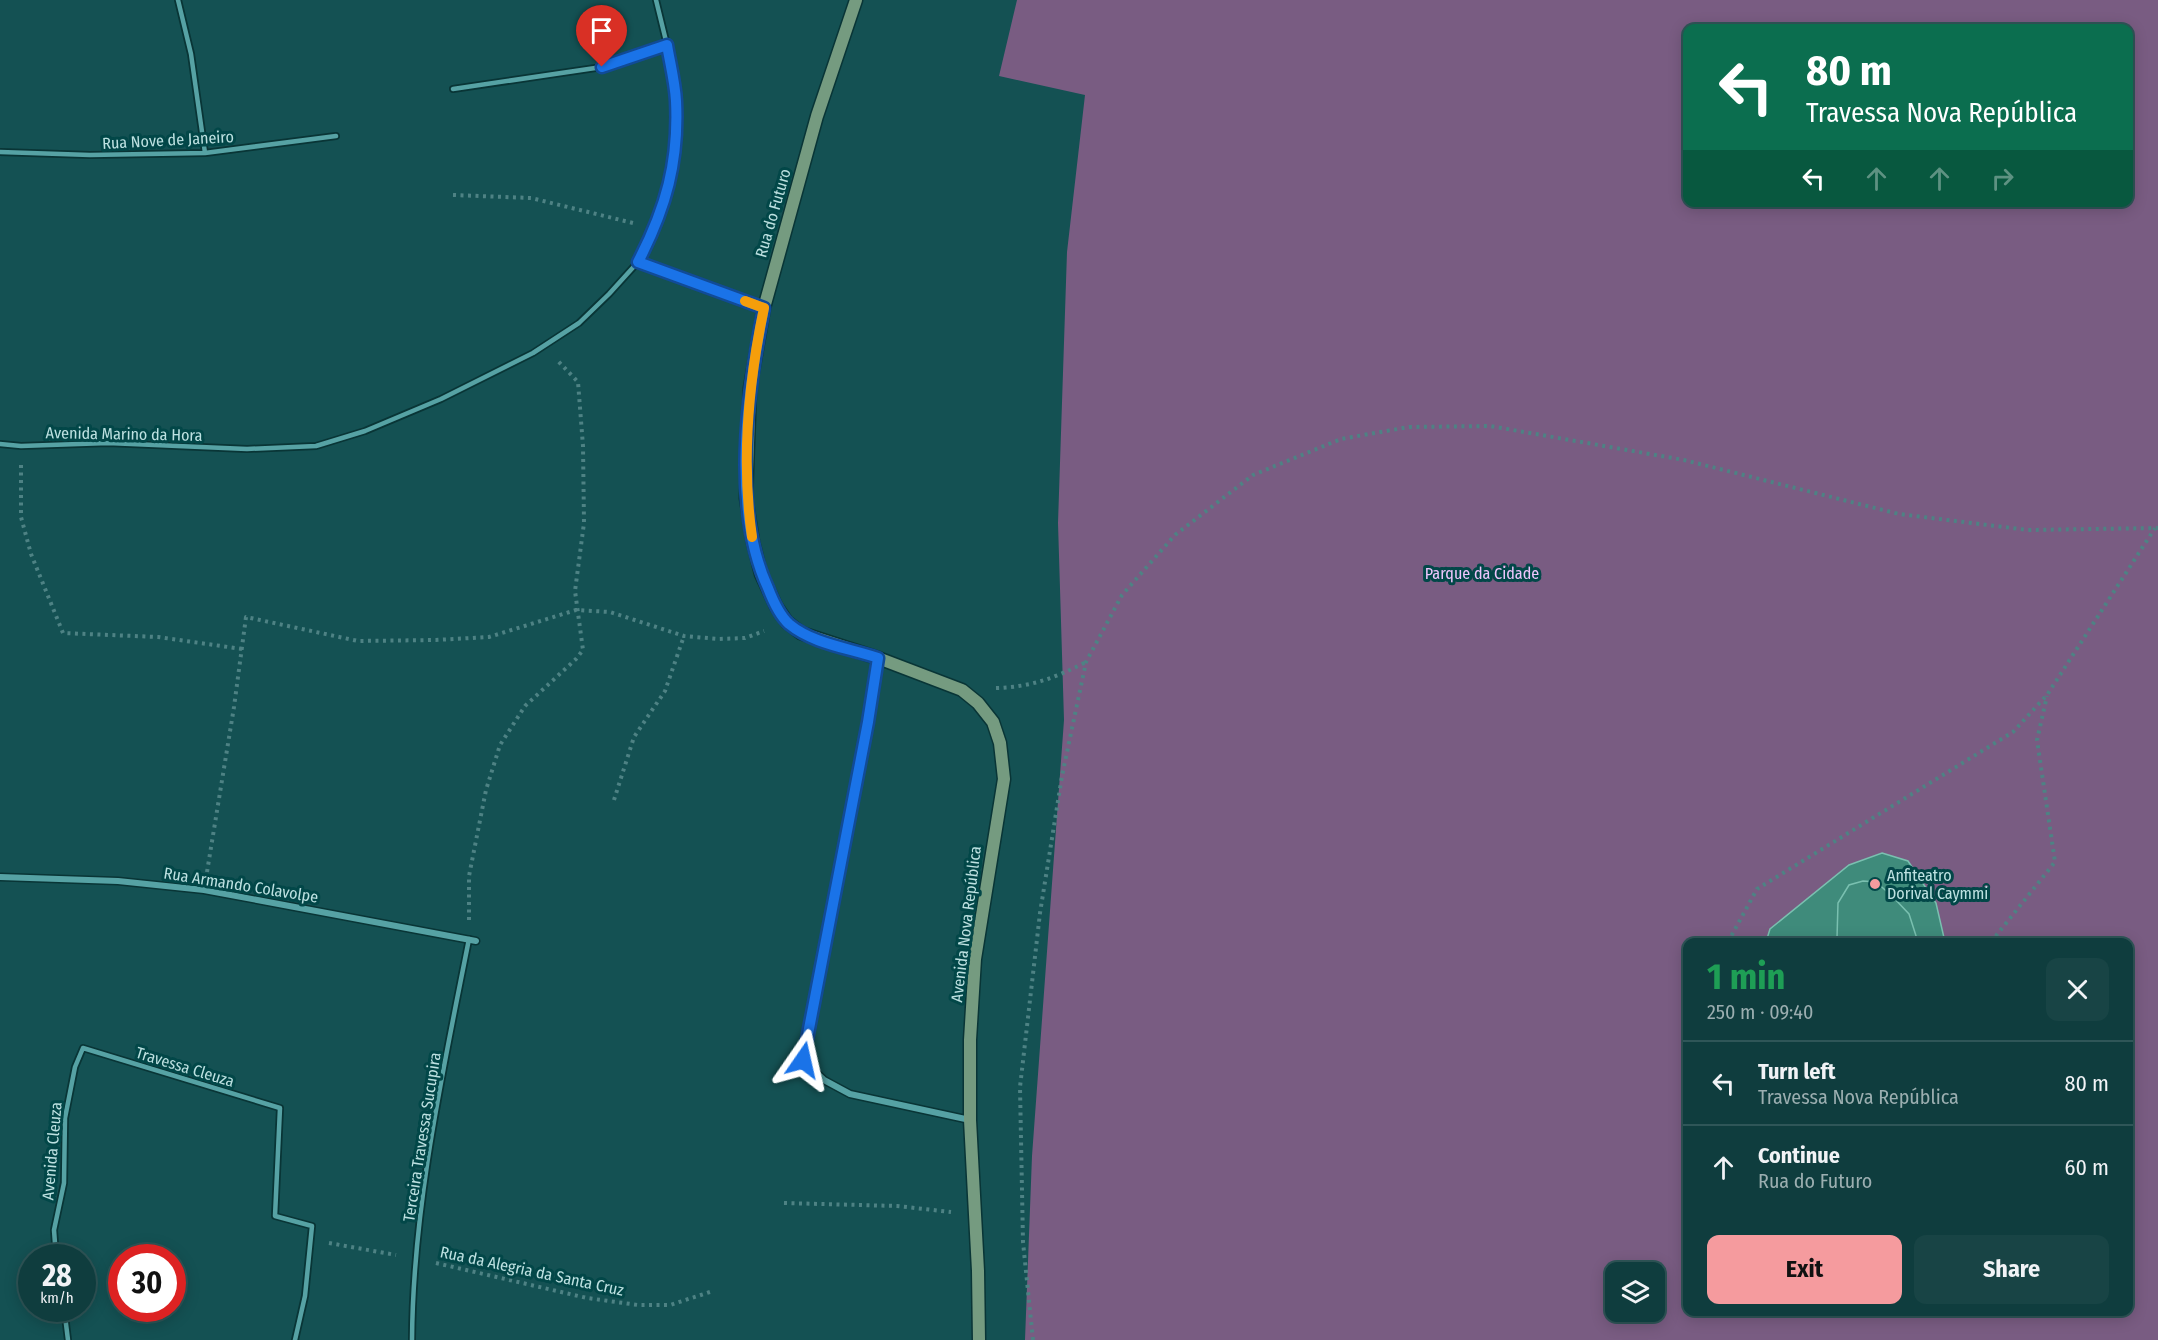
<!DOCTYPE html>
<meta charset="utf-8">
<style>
:root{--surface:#0f3d3e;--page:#184445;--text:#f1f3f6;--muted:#9baeb0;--line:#2f5658;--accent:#f59b9e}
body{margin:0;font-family:"Fira Sans Condensed",sans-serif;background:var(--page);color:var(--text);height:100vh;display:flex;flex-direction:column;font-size:22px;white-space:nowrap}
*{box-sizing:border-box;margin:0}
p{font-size:20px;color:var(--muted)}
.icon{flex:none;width:33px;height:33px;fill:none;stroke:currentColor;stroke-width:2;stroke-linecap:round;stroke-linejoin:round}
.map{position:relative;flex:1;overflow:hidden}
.details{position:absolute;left:1683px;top:938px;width:450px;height:378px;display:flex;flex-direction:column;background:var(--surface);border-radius:12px;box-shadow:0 3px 15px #0003,0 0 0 2px var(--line)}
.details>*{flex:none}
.guide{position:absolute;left:1683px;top:24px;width:450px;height:183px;border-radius:12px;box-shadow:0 3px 15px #0003,0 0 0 2px var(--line);background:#0b6e4f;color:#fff;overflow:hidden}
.tools{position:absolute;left:1605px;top:1262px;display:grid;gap:12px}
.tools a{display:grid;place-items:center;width:60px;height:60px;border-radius:12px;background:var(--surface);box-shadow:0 3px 15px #0003,0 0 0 2px var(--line);font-size:30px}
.speed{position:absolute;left:18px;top:1244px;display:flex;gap:12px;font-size:30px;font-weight:700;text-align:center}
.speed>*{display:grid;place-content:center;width:78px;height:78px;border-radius:50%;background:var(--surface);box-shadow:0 3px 15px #0003,0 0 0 2px var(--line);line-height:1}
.speed small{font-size:15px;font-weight:400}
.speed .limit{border:9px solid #d22;background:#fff;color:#111}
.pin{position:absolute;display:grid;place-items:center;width:51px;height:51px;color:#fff;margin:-62px -26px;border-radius:50% 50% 50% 0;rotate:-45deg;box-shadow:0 0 6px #0007}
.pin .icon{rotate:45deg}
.me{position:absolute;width:66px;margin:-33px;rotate:11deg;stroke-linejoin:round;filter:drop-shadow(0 0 4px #0008)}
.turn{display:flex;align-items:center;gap:21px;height:126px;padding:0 24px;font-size:27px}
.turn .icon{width:78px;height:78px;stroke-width:2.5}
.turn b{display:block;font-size:42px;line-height:51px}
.lanes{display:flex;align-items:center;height:57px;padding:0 24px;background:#0003;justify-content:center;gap:30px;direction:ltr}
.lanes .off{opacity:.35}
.round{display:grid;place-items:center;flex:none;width:63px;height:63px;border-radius:12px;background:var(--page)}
.summary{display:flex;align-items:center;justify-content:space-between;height:102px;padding:0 24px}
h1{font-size:36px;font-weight:700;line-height:45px;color:#1e9e55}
.primary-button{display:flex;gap:12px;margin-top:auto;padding:12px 24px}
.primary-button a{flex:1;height:69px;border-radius:12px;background:var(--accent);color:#111;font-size:24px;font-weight:700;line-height:69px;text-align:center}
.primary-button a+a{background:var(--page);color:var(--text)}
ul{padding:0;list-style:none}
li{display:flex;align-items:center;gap:18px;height:84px;padding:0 24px;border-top:2px solid var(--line)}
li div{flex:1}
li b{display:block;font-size:22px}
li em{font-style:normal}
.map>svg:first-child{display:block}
.green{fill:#795c82;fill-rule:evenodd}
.building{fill:#3f8b7b;stroke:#7ac0b0;stroke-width:1.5}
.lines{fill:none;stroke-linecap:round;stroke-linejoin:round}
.lane-casing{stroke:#093536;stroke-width:8}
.street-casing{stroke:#093536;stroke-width:9}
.secondary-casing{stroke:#093536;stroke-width:15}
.path{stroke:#4e8284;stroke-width:4;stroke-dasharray:3 4.5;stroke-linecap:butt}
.lane{stroke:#56a2a4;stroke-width:4.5}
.street{stroke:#56a2a4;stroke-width:6}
.secondary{stroke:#759b80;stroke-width:12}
.route-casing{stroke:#114b97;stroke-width:15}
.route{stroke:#1a73e8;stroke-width:10}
.slow{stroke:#f59e0b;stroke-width:10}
.poi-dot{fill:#f59b9e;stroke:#024748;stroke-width:2}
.labels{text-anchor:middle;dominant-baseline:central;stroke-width:6;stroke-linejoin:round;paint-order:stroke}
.street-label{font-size:16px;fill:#bde1e1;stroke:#024748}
.park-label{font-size:16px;fill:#efc5fd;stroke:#024748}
.poi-label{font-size:16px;fill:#bde1e1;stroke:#024748;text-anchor:start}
</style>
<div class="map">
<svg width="2158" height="1340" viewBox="0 0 2158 1340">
<rect width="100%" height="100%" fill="#145153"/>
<path class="green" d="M 1017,0 L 2158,0 L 2158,1340 L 1025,1340 L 1032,1156 L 1064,720 L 1058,523 L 1067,252 L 1085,95 L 999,76 ZM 1688,28 L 2128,28 L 2128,202 L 1688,202 ZM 1688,942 L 2128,942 L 2128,1311 L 1688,1311 ZM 1616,1272 L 1654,1272 L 1654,1311 L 1616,1311 Z"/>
<path class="building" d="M 1882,853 L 1908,861 L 1936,903 L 1945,942 L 1766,942 L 1770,929 L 1849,865 Z
M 1863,881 L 1876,882 L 1892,896 L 1909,914 L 1918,942 L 1842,942 L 1837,938 L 1838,903 L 1849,885 Z"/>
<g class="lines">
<g class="lane-casing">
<path id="lane" d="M 178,0 L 191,54 L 205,153
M 453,89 L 602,67 L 667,45
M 0,152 L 90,155 L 205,153 L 336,136
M 638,262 L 762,308
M 0,444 L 21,446 L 108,443 L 247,449 L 316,446 L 365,431 L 441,399 L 533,353 L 579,323 L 609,294 L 638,262 L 655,229 L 671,180 L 676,143 L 676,99 L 667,45 L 656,0
M 56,1257 L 54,1230 L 64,1183 L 65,1118 L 75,1067 L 83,1048 L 280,1108 L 275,1216 L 312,1226 L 305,1296 L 295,1340
M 64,1308 L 68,1340
M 412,1340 C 413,1205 443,1071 469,939"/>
</g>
<g class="street-casing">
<path id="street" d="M 878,659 L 868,722 L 803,1060 L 824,1080 L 850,1094 L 970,1120
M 0,877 L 118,881 L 204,890 L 476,941"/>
</g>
<g class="secondary-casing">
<path id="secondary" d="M 856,0 L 817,116 L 764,308 L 750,388 L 746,498 L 753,542 L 761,574 L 776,606 L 787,622 L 801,633 L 878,658 L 962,690 L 978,703 L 993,722 L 1000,743 L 1004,779 L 975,959 L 970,1040 L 970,1120 L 978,1271 L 979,1340"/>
</g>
<path class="path" d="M 453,195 L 531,198 L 637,224
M 21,465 L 21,517 L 31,554 L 63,633 L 158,637 L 242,649
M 996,688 C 1031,687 1055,678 1086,662
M 614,800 L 634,737 L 665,691 L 684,636
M 207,872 L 234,707 L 246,617 L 358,641 L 436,640 L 489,637 L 576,610 L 610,612 L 684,636 L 718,639 L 745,638 L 764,631
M 469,920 L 469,876 L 486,790 L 500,745 L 525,706 L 576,659 L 583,650 L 575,591 L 584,523 L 583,446 L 578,382 L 558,361
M 1728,942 L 1757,889 L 2013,732 L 2047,695 L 2155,528
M 1991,942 L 2055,862 L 2037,740 L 2047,696
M 784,1203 L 897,1206 L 951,1212
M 329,1243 L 396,1255
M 436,1263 L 587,1298 L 638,1305 L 670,1305 L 713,1291
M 1033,1340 L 1023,1242 L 1020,1087 L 1040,913 L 1062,776 L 1086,662 L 1122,595 L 1175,535 L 1253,475 L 1341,439 L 1409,427 L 1490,426 L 1684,460 L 1899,514 L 2028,530 L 2158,528"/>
<use href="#lane" class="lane"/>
<use href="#street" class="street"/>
<use href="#secondary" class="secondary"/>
</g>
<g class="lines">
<g class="route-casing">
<path id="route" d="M 602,67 L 667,45 C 670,63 675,82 676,101 C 679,162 666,208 638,262 L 764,308 C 747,393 731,508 768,588 C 773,601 779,615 789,624 C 813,644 849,648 878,658 L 868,722 L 803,1060"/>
</g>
<use href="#route" class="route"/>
<path class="slow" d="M 745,301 L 764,308 C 748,384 741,461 752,537"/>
</g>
<circle class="poi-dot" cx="1875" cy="884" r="6"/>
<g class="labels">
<g class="street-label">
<text transform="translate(168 140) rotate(-3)">Rua Nove de Janeiro</text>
<text transform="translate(773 213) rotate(-74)">Rua do Futuro</text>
<text transform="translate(124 434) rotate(1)">Avenida Marino da Hora</text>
<text transform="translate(241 885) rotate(9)">Rua Armando Colavolpe</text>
<text transform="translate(966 924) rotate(-83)">Avenida Nova República</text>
<text transform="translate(185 1067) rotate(17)">Travessa Cleuza</text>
<text transform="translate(422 1137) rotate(-81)">Terceira Travessa Sucupira</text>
<text transform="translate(52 1151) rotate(-85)">Avenida Cleuza</text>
<text transform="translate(532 1271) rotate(12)">Rua da Alegria da Santa Cruz</text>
</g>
<g class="park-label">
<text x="1482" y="573">Parque da Cidade</text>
</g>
<g class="poi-label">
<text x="1887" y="875">Anfiteatro<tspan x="1887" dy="18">Dorival Caymmi</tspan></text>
</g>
</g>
</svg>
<div class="tools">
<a><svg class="icon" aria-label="layers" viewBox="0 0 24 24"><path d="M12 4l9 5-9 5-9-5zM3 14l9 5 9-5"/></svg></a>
</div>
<div class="speed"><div>28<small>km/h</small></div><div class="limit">30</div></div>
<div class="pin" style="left:602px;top:67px;background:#d93025"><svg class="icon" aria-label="arrive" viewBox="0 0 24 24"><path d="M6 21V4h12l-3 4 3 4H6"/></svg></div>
<svg class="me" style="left:803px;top:1060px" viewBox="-20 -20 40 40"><path d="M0-17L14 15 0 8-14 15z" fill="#1a73e8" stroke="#fff" stroke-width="4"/></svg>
<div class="guide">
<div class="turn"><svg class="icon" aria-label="left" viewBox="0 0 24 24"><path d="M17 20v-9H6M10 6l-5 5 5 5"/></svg><div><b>80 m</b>Travessa Nova República</div></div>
<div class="lanes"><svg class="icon" aria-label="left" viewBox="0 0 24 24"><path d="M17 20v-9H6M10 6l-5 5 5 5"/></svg><svg class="icon off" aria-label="ahead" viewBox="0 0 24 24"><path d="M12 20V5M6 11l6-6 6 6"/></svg><svg class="icon off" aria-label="ahead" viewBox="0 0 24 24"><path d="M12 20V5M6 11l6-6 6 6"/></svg><svg class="icon off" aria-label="right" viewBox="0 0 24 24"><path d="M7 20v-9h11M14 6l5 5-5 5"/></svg></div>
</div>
<section class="details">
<div class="summary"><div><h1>1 min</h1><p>250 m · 09:40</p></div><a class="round"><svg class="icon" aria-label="close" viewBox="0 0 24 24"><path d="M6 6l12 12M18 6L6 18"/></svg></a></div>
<ul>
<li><svg class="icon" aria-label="left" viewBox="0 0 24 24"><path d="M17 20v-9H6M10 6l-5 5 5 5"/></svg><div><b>Turn left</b><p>Travessa Nova República</p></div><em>80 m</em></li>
<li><svg class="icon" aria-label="ahead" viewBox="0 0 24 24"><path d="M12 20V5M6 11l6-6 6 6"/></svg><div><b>Continue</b><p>Rua do Futuro</p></div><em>60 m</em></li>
</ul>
<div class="primary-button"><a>Exit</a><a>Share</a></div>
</section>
</div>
